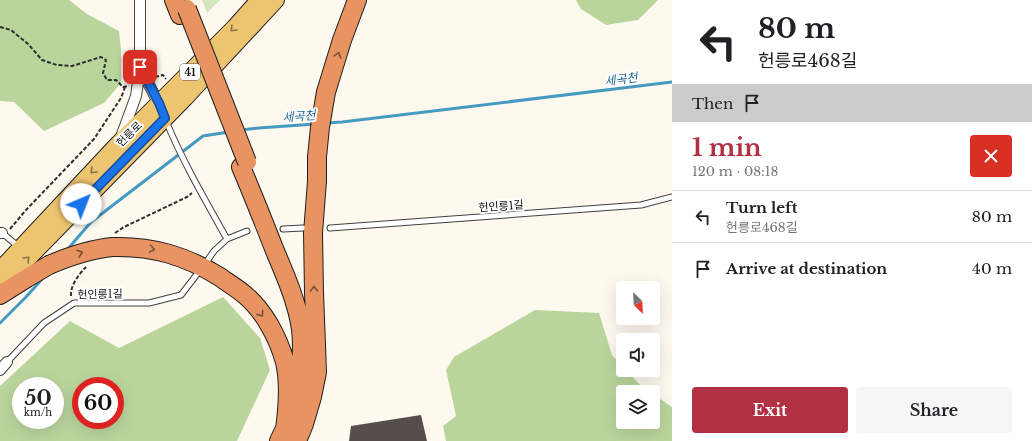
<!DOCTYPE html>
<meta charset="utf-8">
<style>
:root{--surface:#fff;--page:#f6f6f6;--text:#202124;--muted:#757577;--line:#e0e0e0;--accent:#b13142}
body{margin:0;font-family:"Libre Baskerville","Noto Sans KR",serif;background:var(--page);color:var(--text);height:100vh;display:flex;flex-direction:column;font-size:15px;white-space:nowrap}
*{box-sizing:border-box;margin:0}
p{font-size:13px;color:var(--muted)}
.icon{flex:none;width:22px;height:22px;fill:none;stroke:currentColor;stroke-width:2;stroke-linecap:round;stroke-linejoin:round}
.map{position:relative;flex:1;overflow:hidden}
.details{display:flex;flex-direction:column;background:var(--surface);width:360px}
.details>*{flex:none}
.banner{background:#fff;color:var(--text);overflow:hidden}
.needle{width:26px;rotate:156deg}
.tools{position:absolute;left:616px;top:281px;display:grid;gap:8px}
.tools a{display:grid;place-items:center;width:44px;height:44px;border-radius:4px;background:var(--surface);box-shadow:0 4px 16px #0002;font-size:20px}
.speed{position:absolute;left:12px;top:377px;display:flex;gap:8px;font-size:20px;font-weight:700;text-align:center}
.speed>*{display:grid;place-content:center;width:52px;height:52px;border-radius:50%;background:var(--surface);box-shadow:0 4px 16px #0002;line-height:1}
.speed small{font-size:10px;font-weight:400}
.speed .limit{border:6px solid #d22;background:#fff;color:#111}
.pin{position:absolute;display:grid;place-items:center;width:34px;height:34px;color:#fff;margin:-17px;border-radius:8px;box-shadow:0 2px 6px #0006}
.me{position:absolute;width:44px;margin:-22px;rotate:44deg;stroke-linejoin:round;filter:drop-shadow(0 0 3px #0008)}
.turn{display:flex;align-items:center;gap:14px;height:84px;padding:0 20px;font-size:18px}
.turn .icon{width:52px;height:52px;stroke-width:2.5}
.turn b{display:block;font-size:28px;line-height:34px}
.then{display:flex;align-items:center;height:38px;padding:0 20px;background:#0003;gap:8px;font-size:15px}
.round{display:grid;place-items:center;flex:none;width:42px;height:42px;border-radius:4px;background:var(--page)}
.summary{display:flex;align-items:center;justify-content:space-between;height:68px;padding:0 20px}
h1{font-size:24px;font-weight:700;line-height:30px;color:var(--accent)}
.button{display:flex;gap:8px;margin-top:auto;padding:8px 20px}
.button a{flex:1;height:46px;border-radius:4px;background:var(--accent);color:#fff;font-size:16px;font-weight:700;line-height:46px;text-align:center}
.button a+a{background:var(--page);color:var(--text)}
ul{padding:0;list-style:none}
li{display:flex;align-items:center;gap:12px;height:52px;padding:0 20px;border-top:1px solid var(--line)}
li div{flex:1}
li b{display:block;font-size:15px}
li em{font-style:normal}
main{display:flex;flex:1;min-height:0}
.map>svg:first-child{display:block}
.green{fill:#d4e5bb}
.forest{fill:#bad59c;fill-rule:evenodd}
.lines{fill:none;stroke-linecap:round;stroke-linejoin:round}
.stream{stroke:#459ac2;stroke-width:3}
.building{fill:#554e4a}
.lane-casing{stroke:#404040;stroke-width:7}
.street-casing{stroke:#404040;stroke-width:12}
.primary-casing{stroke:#1e1e1e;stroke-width:18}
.highway-casing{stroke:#1e1e1e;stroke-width:20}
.path{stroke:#2f2f2f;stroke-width:2;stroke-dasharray:4 2;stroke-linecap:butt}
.lane{stroke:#fff;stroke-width:5}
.street{stroke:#fff;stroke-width:10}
.primary{stroke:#edc46f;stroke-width:16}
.highway{stroke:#e89462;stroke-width:18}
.highway-bridge-casing{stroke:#1e1e1e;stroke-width:20;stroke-linecap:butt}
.highway-bridge{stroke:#e89462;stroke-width:18}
.oneway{stroke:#887243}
.oneway2{stroke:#7a5038}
.route-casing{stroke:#114b97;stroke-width:10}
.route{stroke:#1a73e8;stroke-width:7}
.labels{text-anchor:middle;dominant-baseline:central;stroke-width:4;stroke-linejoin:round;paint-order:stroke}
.shield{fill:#fff;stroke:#565656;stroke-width:1}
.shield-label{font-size:10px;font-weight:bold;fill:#0d0d0d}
.street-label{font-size:11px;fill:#0d0d0d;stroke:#fff}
.water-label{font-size:12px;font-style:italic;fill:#216c94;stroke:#fff}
</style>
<main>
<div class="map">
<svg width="672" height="441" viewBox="0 0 672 441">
<rect width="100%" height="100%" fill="#fef9ef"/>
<path class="green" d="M 202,0 L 220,0 L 207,13 Z"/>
<path class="forest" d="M 0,0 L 69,0 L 87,14 L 119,31 L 121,50 L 121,83 L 104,103 L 44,131 L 14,102 L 0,101 Z
M 576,0 L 658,0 L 638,20 L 606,25 L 581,9 Z
M 223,297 L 260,338 L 270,370 L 237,441 L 0,441 L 0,386 L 70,321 L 119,348 ZM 21,386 L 55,386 L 55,420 L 21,420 ZM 81,386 L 115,386 L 115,420 L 81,420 Z
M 535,310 L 599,313 L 612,355 L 623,367 L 623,370 L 626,370 L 641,386 L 650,392 L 623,392 L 623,422 L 653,422 L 653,394 L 672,407 L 672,441 L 446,441 L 443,426 L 456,416 L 446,370 L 454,357 Z"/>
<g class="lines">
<path class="stream" d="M 326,123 L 342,122 L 672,82
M 241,130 L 259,128 L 315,124
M 67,250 L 91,222 L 203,136 L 229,132
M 0,323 L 26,297 L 43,278"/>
</g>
<path class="building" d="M 421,415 L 427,441 L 349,441 L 351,426 Z"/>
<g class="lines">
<g class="lane-casing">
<path id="lane" d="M 166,121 C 183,162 205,200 227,239
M 330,228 L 641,205 L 672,197
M 283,229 L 303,228
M 1,232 L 19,247
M 205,264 L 214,251 L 227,239 L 247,231
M 7,362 L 44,323 L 74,303 L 149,303 L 181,295 L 201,269"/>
</g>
<g class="street-casing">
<path id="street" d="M 140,67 L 161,108
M 121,137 L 136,96 L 138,82 L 140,67 L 140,0
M 0,233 L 2,233
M 0,370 L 7,362"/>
</g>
<g class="primary-casing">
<path id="primary" d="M 0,270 L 119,143 L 235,27 L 259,0
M 0,287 L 185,98 L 276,0"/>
</g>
<g class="highway-casing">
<path id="highway" d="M 174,0 L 180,15
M 241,167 C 253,195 264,223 275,251 C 286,277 297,302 301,329 C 305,365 295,410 279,441
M 113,247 C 153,246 186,256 220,277 C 228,283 237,288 245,295 C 264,311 278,337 285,362 C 290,384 288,407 285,429
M 0,295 L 27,278 L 49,265
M 297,441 L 304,424 L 312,397 L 317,372 L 314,292 L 313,233 L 317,181 L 317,157 L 320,127 L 326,92 L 342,40 L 357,0"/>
</g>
<path class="path" d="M 0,27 L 11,30 L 28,44 L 42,60 L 57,65 L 72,66 L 101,57 L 106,60 L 103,73 L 107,80 L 116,80 L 123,87 L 128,86
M 155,77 L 163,75 L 166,79
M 10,229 L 26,210 L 94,139 L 121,98 L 125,87
M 115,233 L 124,227 L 187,197 L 192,193
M 71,296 C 70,286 79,274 86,267"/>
<use href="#lane" class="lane"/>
<use href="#street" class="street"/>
<use href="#primary" class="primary"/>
<use href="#highway" class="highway"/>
<g class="highway-bridge-casing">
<path id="highway-bridge" d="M 187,9 L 247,162
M 49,265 C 70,256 90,249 113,247"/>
</g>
<use href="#highway-bridge" class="highway-bridge"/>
</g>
<defs><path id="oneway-chevron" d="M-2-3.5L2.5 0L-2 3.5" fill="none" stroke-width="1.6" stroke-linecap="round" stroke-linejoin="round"/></defs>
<g class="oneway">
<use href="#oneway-chevron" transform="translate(233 29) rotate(134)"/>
<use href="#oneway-chevron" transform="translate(93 171) rotate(133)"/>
<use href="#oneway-chevron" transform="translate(27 259) rotate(-46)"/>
</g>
<g class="oneway2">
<use href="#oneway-chevron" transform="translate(338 55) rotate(-73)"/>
<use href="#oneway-chevron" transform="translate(152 249) rotate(10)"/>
<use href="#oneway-chevron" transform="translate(80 253) rotate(-17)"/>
<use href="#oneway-chevron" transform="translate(314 289) rotate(-91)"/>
<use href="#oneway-chevron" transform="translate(261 314) rotate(55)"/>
</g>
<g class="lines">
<g class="route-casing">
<path id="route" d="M 81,204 L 165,118 L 159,103 L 140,67"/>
</g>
<use href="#route" class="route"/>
</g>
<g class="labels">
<rect class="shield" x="180" y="64" width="20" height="16" rx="3"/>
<g class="shield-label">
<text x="190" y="72">41</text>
</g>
<g class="street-label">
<text transform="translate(129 134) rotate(-45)">헌릉로</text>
<text transform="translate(501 206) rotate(-4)">헌인릉1길</text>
<text transform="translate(100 294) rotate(-1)">헌인릉1길</text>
</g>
<g class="water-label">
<text transform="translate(621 79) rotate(-7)">세곡천</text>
<text transform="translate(299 116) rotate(-4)">세곡천</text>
</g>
</g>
</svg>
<div class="tools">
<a><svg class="needle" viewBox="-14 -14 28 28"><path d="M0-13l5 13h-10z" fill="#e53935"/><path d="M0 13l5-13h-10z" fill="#757577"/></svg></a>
<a><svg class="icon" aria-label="sound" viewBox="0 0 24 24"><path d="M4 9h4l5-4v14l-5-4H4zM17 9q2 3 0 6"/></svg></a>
<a><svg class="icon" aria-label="layers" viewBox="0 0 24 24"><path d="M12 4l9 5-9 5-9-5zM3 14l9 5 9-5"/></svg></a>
</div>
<div class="speed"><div>50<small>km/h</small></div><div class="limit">60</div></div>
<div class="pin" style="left:140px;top:67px;background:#d93025"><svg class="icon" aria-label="arrive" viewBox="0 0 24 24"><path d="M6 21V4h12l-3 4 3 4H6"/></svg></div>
<svg class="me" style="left:81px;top:204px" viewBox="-20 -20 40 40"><circle r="19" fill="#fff"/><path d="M0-13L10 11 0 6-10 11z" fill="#1a73e8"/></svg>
</div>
<section class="details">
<div class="banner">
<div class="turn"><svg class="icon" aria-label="left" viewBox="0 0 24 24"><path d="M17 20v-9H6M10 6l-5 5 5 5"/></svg><div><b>80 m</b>헌릉로468길</div></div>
<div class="then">Then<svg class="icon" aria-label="arrive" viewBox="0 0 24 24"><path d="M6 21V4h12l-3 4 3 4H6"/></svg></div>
</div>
<div class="summary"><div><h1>1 min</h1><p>120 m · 08:18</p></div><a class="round" style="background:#d93025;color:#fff"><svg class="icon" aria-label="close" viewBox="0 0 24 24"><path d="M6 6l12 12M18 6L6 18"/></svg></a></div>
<ul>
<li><svg class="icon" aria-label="left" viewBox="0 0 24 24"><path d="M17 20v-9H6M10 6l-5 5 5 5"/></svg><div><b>Turn left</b><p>헌릉로468길</p></div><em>80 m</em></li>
<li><svg class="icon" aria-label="arrive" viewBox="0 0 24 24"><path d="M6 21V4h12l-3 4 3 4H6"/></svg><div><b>Arrive at destination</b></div><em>40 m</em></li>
</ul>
<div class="button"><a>Exit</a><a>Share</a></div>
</section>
</main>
